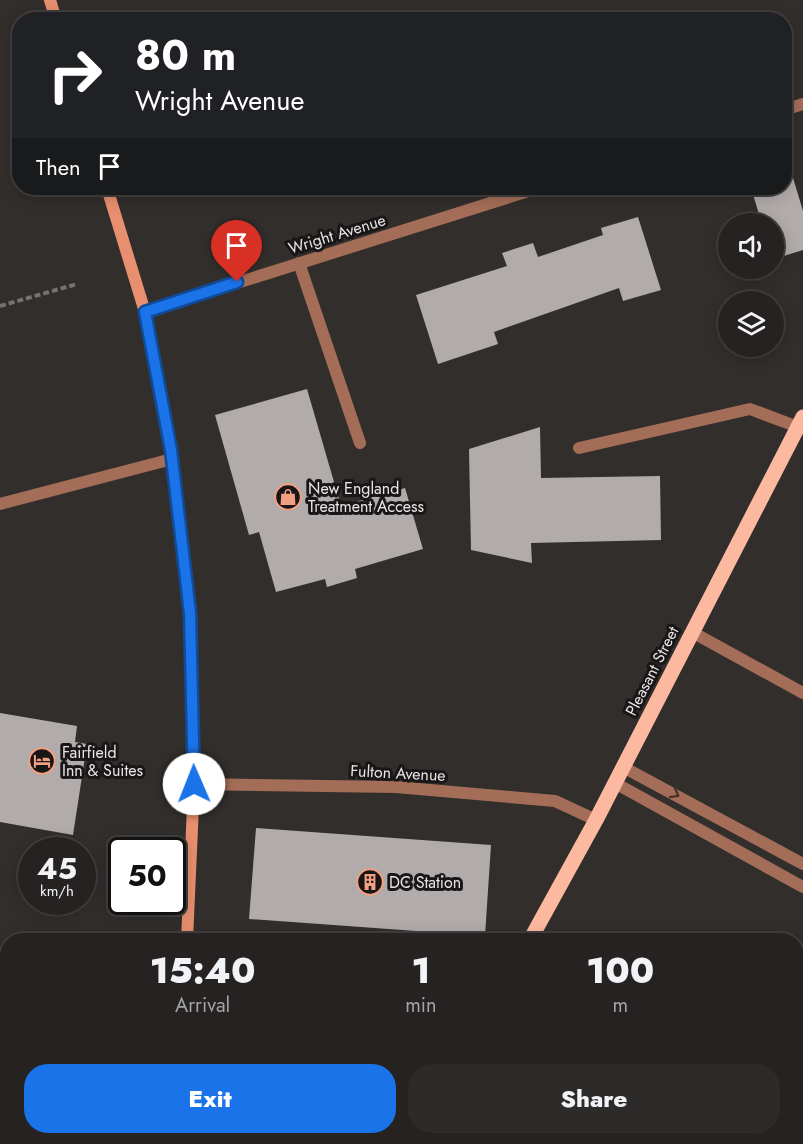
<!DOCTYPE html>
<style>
:root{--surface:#252221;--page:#2d2a2a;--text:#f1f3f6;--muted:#a3a4a5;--line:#423f3f;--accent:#1a73e8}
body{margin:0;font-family:Jost,sans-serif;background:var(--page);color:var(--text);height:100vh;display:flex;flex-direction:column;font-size:22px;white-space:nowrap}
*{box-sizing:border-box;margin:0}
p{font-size:20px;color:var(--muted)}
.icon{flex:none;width:33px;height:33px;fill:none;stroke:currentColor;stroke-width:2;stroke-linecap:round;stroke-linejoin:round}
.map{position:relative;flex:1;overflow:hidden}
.drawer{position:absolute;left:0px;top:933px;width:804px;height:212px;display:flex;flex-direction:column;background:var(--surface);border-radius:24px 24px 0 0;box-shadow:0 3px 15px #0003,0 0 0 2px var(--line)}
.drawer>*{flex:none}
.top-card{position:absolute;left:12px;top:12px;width:780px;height:183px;border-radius:24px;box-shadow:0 3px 15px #0003,0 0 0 2px var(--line);background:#202124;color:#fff;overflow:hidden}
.tools{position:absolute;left:718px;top:213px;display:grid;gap:12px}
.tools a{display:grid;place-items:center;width:66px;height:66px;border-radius:50%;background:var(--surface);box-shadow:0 3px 15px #0003,0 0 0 2px var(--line);font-size:30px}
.speed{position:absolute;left:18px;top:837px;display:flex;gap:12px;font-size:30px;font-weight:700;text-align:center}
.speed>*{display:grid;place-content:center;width:78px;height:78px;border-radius:50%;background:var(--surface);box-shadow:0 3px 15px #0003,0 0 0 2px var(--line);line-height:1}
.speed small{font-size:15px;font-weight:400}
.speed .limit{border:3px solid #111;border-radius:9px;background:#fff;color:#111}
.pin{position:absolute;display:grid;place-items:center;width:51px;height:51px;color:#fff;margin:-62px -26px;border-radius:50% 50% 50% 0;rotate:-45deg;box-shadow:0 0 6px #0007}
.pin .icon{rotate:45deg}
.me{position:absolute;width:66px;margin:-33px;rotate:359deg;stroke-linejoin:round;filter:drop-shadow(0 0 4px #0008)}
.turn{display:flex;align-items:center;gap:21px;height:126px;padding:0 24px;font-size:27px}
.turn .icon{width:78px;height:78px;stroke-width:2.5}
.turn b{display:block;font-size:42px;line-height:51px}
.then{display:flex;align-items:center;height:57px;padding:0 24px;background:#0003;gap:12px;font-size:22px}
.eta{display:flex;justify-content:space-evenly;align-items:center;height:102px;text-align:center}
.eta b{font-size:36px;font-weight:800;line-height:42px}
.action{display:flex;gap:12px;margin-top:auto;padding:12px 24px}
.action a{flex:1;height:69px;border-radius:24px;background:var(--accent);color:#fff;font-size:24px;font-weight:800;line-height:69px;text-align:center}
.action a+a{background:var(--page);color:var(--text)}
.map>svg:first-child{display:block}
.building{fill:#b1acab}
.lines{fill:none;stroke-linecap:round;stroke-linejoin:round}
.path{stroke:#757271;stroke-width:4;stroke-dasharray:6 3;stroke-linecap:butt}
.lane{stroke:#a46d58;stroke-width:12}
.street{stroke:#a46d58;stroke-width:12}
.secondary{stroke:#e78f6e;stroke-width:12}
.primary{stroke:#fdb99f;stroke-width:15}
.oneway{stroke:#49342d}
.route-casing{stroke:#114b97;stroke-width:15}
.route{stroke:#1a73e8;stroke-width:10}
.labels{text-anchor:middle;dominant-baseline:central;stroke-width:6;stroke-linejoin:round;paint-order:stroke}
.street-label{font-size:16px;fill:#e8e5e4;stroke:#181616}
.poi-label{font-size:16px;fill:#e8e5e4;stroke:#181616;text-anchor:start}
</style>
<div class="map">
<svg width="803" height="1144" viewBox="0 0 803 1144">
<rect width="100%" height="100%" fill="#312e2c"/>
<path class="building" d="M 784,148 L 803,211 L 803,250 L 774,259 L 774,224 L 762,224 L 751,188 L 784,188 Z
M 638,217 L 661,290 L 623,301 L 619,288 L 494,332 L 498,344 L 438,364 L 416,295 L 507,266 L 502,253 L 533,243 L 538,257 L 603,235 L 601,228 Z
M 307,389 L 341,506 L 405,488 L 423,549 L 355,569 L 357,578 L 327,587 L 325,579 L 276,592 L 259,532 L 249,535 L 215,415 Z
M 540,427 L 541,478 L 660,476 L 661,540 L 531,543 L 532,563 L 471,550 L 469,449 Z
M 0,713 L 77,726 L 75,742 L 87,744 L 73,835 L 0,822 Z
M 256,828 L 491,845 L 485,936 L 249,919 Z"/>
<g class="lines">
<path class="path" d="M 0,306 L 77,284"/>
<path class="lane" d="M 299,263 L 360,443
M 579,448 L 750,409 L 798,427
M 0,504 L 172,459
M 692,632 L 803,693
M 623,767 L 803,864
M 615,783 L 803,887
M 796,1035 L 803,1021
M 0,1054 L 8,1056
M 796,1070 L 803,1057
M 639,1137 L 653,1144
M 685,1137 L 698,1144
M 518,1144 L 522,1137
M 740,1144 L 746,1137
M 761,1144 L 765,1137"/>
<path class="street" d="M 784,110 L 803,104
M 145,312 L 538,188
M 194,784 L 396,787 L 555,801 L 596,820"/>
<path class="secondary" d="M 50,0 L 56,20
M 107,188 L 145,312 L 171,450 L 191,613 L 194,784 L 187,940
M 177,1144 L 177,1137"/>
<path class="primary" d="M 530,940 L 596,820 L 803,417
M 413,1144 L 417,1137
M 439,1144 L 441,1137"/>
</g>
<defs><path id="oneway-chevron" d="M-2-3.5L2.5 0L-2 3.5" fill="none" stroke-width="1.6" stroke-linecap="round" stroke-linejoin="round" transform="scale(1.5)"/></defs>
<use class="oneway" href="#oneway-chevron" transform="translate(675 794) rotate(29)"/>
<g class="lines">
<g class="route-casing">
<path id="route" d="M 194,784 L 190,613 L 171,450 L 145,312 L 237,282"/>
</g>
<use href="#route" class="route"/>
</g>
<defs>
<g id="shop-ring" transform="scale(1.35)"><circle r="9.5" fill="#181616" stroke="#f2a081" stroke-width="1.5"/><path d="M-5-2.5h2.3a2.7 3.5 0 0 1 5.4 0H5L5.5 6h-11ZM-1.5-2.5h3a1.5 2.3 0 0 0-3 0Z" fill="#f2a081"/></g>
<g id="hotel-ring" transform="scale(1.35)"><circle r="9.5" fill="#181616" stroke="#f2a081" stroke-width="1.5"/><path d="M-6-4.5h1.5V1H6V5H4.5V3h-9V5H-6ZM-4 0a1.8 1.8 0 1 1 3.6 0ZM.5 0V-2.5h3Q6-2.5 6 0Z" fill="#f2a081"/></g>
<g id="building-ring" transform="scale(1.35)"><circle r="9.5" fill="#181616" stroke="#f2a081" stroke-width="1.5"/><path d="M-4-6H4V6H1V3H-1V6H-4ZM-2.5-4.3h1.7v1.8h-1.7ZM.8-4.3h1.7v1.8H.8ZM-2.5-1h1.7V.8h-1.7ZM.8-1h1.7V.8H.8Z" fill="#f2a081"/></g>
</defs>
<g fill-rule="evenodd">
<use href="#shop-ring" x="288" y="497"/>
<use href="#hotel-ring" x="42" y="761"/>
<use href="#building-ring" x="370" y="882"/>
</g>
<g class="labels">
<g class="street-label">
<text transform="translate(337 234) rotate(-17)">Wright Avenue</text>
<text transform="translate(652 671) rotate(-63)">Pleasant Street</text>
<text transform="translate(398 773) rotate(3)">Fulton Avenue</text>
</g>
<g class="poi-label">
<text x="308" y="488">New England<tspan x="308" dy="18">Treatment Access</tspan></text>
<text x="62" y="752">Fairfield<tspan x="62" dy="18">Inn &amp; Suites</tspan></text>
<text x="389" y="882">DC Station</text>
</g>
</g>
</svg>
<div class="tools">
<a><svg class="icon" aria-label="sound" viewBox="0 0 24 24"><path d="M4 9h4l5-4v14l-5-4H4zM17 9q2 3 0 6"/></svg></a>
<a><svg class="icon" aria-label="layers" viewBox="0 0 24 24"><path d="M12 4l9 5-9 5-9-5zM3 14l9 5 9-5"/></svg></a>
</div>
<div class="speed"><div>45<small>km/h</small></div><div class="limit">50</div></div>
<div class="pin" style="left:237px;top:282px;background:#d93025"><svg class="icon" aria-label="arrive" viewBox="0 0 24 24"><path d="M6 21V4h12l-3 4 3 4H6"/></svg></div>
<svg class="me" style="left:194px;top:784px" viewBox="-20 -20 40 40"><circle r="19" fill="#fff"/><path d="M0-13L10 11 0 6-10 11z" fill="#1a73e8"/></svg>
<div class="top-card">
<div class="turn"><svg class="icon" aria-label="right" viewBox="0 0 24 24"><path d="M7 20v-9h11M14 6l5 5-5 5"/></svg><div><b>80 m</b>Wright Avenue</div></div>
<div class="then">Then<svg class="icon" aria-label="arrive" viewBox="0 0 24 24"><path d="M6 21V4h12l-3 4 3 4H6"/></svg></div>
</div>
<section class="drawer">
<div class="eta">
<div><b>15:40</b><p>Arrival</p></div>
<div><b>1</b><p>min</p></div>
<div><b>100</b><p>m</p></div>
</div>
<div class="action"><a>Exit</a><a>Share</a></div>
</section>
</div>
